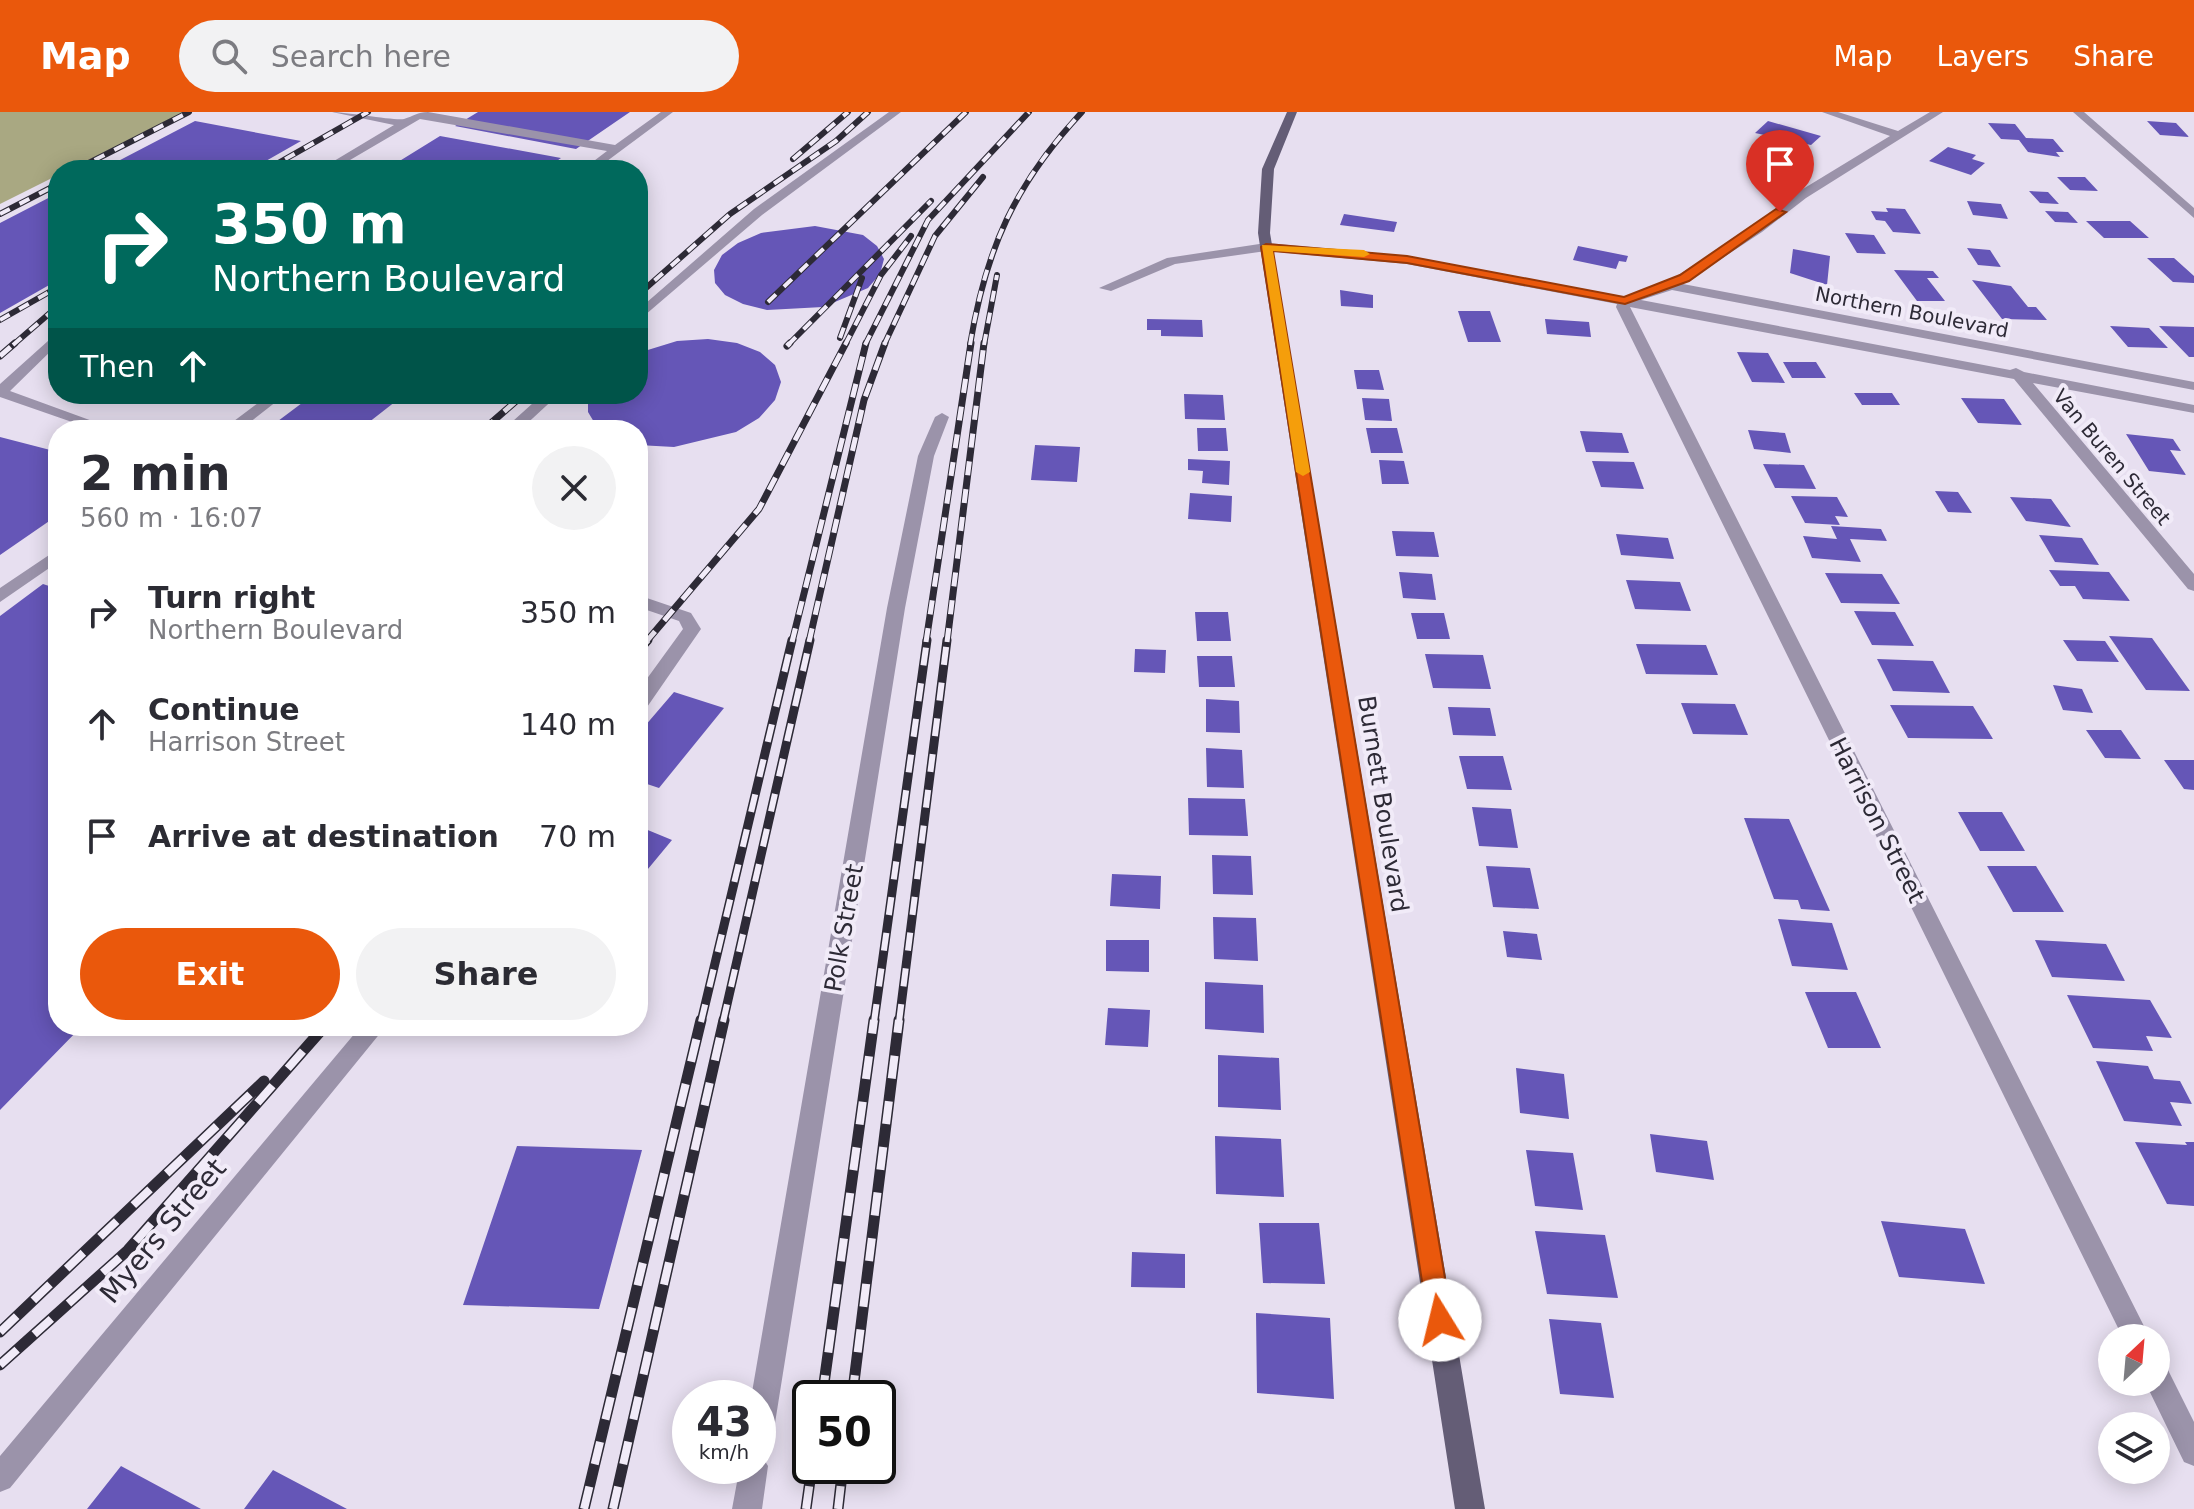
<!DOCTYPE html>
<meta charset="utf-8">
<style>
:root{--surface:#fff;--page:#f2f2f3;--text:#2b2b33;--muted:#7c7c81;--accent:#ea580c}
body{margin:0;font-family:"DejaVu Sans",sans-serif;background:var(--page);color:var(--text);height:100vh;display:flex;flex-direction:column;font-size:30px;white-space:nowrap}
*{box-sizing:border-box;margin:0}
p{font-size:26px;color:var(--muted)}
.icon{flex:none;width:44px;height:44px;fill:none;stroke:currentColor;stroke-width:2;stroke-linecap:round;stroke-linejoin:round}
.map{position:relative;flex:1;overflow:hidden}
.side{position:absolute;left:48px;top:308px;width:600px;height:616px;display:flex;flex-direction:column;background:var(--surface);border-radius:32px;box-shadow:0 4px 20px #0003}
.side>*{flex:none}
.hud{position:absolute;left:48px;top:48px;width:600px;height:244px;border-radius:32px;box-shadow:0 4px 20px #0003;background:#00695c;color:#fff;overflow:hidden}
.needle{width:52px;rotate:26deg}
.fabs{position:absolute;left:2098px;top:1212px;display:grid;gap:16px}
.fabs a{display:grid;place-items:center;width:72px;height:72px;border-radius:50%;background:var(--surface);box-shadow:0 4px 20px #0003;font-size:40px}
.speed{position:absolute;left:672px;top:1268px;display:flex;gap:16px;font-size:40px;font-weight:700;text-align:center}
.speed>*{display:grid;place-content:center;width:104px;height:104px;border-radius:50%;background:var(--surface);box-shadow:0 4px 20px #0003;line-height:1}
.speed small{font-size:20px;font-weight:400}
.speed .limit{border:4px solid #111;border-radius:12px;background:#fff;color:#111}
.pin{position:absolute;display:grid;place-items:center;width:68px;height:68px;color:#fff;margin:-82px -34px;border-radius:50% 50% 50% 0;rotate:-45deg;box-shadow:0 0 8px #0007}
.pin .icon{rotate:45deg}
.me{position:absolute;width:88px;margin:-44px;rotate:351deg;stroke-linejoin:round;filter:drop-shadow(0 0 6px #0008)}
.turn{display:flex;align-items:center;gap:28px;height:168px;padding:0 32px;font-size:36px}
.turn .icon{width:104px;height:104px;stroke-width:2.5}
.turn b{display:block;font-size:56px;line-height:68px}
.then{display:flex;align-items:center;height:76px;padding:0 32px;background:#0003;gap:16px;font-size:30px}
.round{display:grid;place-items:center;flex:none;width:84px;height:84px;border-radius:42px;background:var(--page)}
.overview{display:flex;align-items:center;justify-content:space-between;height:136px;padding:0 32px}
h1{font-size:48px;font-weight:600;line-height:60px}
.primary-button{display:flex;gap:16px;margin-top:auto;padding:16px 32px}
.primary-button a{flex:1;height:92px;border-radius:48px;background:var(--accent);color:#fff;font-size:32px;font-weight:600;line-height:92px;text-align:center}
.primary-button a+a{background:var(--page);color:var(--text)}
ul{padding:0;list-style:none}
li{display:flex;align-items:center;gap:24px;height:112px;padding:0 32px}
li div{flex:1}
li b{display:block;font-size:30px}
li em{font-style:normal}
header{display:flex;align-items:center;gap:48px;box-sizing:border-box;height:112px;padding:0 40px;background:var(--accent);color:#fff}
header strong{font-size:38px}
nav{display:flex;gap:44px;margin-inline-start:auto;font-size:28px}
.search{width:560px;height:72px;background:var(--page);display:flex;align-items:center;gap:20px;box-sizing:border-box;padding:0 28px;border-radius:44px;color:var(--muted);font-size:30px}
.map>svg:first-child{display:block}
.water{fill:#a9a882}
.building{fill:#6556b7}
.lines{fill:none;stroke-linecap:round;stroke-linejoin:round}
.minor{fill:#9b93aa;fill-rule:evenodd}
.major{fill:#645d76;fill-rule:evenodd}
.rail-far3-casing{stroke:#2d2a36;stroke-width:6}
.rail-far2-casing{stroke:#2d2a36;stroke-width:7}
.rail-far1-casing{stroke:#2d2a36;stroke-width:9}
.rail-casing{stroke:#2d2a36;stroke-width:11}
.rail-far3{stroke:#f1ebf8;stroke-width:4;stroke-dasharray:11;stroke-linecap:butt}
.rail-far2{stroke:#f1ebf8;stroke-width:5;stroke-dasharray:14;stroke-linecap:butt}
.rail-far1{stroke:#f1ebf8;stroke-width:6;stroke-dasharray:18;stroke-linecap:butt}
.rail{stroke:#f1ebf8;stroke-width:8;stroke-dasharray:23;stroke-linecap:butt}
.route{fill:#ea580c;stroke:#983908;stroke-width:2}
.slow{fill:#f59e0b}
.labels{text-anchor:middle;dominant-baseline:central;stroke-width:8;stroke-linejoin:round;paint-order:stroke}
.far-street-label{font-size:20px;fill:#2d2a36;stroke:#f1ebf8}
.street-label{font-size:24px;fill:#2d2a36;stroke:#f1ebf8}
.near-street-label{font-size:28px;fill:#2d2a36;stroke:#f1ebf8}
</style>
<header>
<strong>Map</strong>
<div class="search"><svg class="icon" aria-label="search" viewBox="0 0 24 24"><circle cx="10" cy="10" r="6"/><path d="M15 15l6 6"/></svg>Search here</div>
<nav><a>Map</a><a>Layers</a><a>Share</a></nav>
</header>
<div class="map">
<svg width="2194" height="1397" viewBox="0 0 2194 1397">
<rect width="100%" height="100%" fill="#e7dff0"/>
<path class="water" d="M 0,0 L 184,0 L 69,58 L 58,58 L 58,63 L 0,92 Z"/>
<path class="building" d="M 478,0 L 630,0 L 576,37 L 455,14 Z
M 195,9 L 301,29 L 250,58 L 101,58 Z
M 1768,9 L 1821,24 L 1811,33 L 1755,21 Z
M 2147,9 L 2176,11 L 2189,25 L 2160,23 Z
M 1988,11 L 2015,12 L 2026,26 L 2053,27 L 2064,40 L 2056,40 L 2060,45 L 2028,40 L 2019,28 L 2001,27 Z
M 440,24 L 561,46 L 544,58 L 385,58 Z
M 1948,35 L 1976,43 L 1972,47 L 1985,51 L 1971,63 L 1929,49 Z
M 2057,65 L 2085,65 L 2098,79 L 2070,78 Z
M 2029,79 L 2048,80 L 2059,92 L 2040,91 Z
M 58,81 L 58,168 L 0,201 L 0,111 Z
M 1967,89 L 2001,92 L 2008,107 L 1973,103 Z
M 1886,96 L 1905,97 L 1921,122 L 1893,120 L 1885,109 L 1876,108 L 1871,99 L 1888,100 Z
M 2045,99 L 2068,100 L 2078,111 L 2055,110 Z
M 1344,102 L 1397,110 L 1394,120 L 1340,113 Z
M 2086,109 L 2130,109 L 2149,126 L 2104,126 Z
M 815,114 L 863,123 L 877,134 L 884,147 L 880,162 L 868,176 L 823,195 L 767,198 L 743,192 L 725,183 L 715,171 L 714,158 L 722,143 L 738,131 L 761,121 Z
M 1845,121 L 1874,123 L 1886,142 L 1857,141 Z
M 1578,134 L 1628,144 L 1626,150 L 1619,149 L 1616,157 L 1573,148 Z
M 1967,136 L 1990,138 L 2001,155 L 1978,153 Z
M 1793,137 L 1830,144 L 1827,173 L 1790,161 Z
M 2147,146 L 2174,146 L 2194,164 L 2194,171 L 2173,170 Z
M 1894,158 L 1933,159 L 1939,166 L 1927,166 L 1945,189 L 1917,189 Z
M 1972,168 L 2011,174 L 2028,195 L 2036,195 L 2047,208 L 2002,207 Z
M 1340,178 L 1373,183 L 1373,196 L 1341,194 Z
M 1458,199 L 1490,199 L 1501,230 L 1468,230 Z
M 1147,207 L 1202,208 L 1203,225 L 1161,224 L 1161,218 L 1147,218 Z
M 1545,207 L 1589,210 L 1591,225 L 1547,222 Z
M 2110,214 L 2149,216 L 2168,236 L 2128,235 Z
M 2159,214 L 2194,215 L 2194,245 L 2189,245 Z
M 708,227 L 737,231 L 760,240 L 775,253 L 781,270 L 775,288 L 759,306 L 736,320 L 674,335 L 638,333 L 638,318 L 597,315 L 588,300 L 588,283 L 638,282 L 638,241 L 677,229 Z
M 1737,240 L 1768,241 L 1785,271 L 1752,270 Z
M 1783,250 L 1816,250 L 1826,266 L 1792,266 Z
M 1354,258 L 1379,258 L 1384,278 L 1357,277 Z
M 1854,281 L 1892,281 L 1900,293 L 1862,293 Z
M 314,282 L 405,282 L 359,318 L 266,318 Z
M 1184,282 L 1223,283 L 1225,308 L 1185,307 Z
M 1362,286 L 1389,287 L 1392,309 L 1365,308 Z
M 1961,286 L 2004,287 L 2022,313 L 1978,311 Z
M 1197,316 L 1226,316 L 1228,339 L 1198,339 Z
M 1366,316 L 1397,316 L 1403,341 L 1371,341 Z
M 1748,318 L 1785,321 L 1791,341 L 1754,337 Z
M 1580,319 L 1622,321 L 1629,341 L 1586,340 Z
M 2126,322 L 2173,327 L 2181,339 L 2170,338 L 2186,363 L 2149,359 Z
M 0,325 L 58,340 L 58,403 L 0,443 Z
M 1035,333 L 1080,335 L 1077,370 L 1031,368 Z
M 1188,347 L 1230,349 L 1229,373 L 1202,371 L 1203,359 L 1188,358 Z
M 1379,348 L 1404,349 L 1409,372 L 1382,372 Z
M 1592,349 L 1634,350 L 1644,377 L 1601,375 Z
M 1763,352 L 1804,353 L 1816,377 L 1775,376 Z
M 1935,379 L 1958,380 L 1972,401 L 1948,400 Z
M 1190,381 L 1232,384 L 1231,410 L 1188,407 Z
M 1791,384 L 1837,385 L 1848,405 L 1835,404 L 1840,413 L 1805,411 Z
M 2010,385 L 2051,387 L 2071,415 L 2026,409 Z
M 1831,414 L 1881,417 L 1887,429 L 1850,427 L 1861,450 L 1812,446 L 1803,424 L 1837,427 Z
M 1392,419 L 1434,420 L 1439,445 L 1396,444 Z
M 1616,422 L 1668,426 L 1674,447 L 1621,443 Z
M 2039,423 L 2082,426 L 2099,453 L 2055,450 Z
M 2049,458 L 2109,460 L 2130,489 L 2083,487 L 2075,474 L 2060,474 Z
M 1399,460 L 1432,462 L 1436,488 L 1403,486 Z
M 1825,461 L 1882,462 L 1900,492 L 1841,491 Z
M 1626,468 L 1680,470 L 1691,499 L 1635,497 Z
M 43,472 L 58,477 L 58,914 L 82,914 L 0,998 L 0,504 Z
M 1854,499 L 1895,500 L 1914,534 L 1872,533 Z
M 1195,500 L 1228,500 L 1231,529 L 1197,529 Z
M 1411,501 L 1444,501 L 1450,527 L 1417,527 Z
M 2109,524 L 2152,526 L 2190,579 L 2146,578 Z
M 2063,528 L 2105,529 L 2119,550 L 2077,549 Z
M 1636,532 L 1706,533 L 1718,563 L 1646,562 Z
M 1135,537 L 1166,538 L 1165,561 L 1134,560 Z
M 1425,542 L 1483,543 L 1491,577 L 1433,576 Z
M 1197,544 L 1232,544 L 1235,575 L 1199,575 Z
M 1877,547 L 1933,549 L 1950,581 L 1893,579 Z
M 2053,573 L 2082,577 L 2093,601 L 2063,598 Z
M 674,580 L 724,596 L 659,676 L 638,669 L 638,622 Z
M 1206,587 L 1239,589 L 1240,621 L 1206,620 Z
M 1681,591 L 1735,592 L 1748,623 L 1693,622 Z
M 1890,593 L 1973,594 L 1993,627 L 1908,626 Z
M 1448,595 L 1490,596 L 1496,624 L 1453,623 Z
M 2086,618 L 2121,618 L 2141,647 L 2105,646 Z
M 1206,636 L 1242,638 L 1244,676 L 1207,675 Z
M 1459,644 L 1503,644 L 1512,678 L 1467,677 Z
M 2164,648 L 2194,648 L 2194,678 L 2184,677 Z
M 1188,686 L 1245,687 L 1248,724 L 1189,723 Z
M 1472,695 L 1511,697 L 1518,736 L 1479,734 Z
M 1958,700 L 2002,700 L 2025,739 L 1980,739 Z
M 1744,706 L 1789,707 L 1830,799 L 1801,797 L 1798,788 L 1774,787 Z
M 638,714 L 672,728 L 638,769 Z
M 1212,743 L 1251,744 L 1253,783 L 1213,782 Z
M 1486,754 L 1530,756 L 1539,797 L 1493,795 Z
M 1987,754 L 2036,754 L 2064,800 L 2013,800 Z
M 1112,762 L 1161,764 L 1160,797 L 1110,794 Z
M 1213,805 L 1256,806 L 1258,849 L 1214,847 Z
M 1778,807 L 1832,811 L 1848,858 L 1792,854 Z
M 1503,819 L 1537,822 L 1542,848 L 1507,845 Z
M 1106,828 L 1149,828 L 1149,860 L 1106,859 Z
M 2035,828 L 2106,832 L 2125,869 L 2052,865 Z
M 1205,870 L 1263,873 L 1264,921 L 1205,917 Z
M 1805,880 L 1856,880 L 1881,936 L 1828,936 Z
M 2067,883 L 2150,888 L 2172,926 L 2146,924 L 2153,939 L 2093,936 Z
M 1108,896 L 1150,898 L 1148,935 L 1105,933 Z
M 1218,943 L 1279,946 L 1281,998 L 1218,995 Z
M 2096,949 L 2148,954 L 2154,967 L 2180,969 L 2192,992 L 2170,990 L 2182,1014 L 2124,1009 Z
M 1516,956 L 1564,962 L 1569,1007 L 1520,1001 Z
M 1650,1022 L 1707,1029 L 1714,1068 L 1656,1060 Z
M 1215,1024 L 1281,1027 L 1284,1085 L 1216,1082 Z
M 2135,1030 L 2187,1033 L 2185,1030 L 2194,1030 L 2194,1094 L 2167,1092 Z
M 517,1034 L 642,1038 L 599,1197 L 463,1193 Z
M 1526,1038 L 1573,1041 L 1583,1098 L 1535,1094 Z
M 1881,1109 L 1965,1117 L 1985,1172 L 1899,1165 Z
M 1259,1111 L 1319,1111 L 1325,1172 L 1263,1171 Z
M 1535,1119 L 1605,1123 L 1618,1186 L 1547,1182 Z
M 1132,1140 L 1185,1142 L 1185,1176 L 1131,1175 Z
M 1256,1201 L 1330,1206 L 1334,1287 L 1257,1281 Z
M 1549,1207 L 1601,1211 L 1614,1286 L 1560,1282 Z
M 121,1354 L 201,1397 L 87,1397 Z
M 273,1358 L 347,1397 L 244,1397 Z"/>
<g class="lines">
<path class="minor" d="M 332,0 C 346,0 396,9 404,7 C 414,4 417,0 428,0 L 615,33 L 661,0 L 673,0 L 595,58 L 582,58 L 607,39 L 420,7 L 333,58 L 319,58 L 394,13 Z
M 889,0 L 901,0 L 762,103 L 638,209 L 638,198 L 754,97 Z
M 1822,0 L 1838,0 L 1898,19 L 1930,0 L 1943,0 L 1806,86 L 1762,120 L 1683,172 L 2194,270 L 2194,278 L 1672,178 L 1641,188 L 2010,258 L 2016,256 L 2024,260 L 2194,293 L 2194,301 L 2033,271 L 2194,462 L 2194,479 L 2188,477 L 2014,267 L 1630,195 L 2150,1226 L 2123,1226 L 1616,195 L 1617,192 L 1407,152 L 1266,139 L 1175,152 L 1111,179 L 1099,176 L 1167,146 L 1266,131 L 1407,144 L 1624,185 L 1666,171 L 1754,114 L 1798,80 L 1890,24 Z
M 2073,0 L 2084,0 L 2194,96 L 2194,106 Z
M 58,220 L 58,232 L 10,279 L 117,318 L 95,318 L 0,285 L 0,272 Z
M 270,282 L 286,282 L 240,318 L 222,318 Z
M 543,282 L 559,282 L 520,318 L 503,318 Z
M 942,301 L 949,305 L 934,344 L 905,496 L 772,1330 L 768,1340 L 761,1343 L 768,1354 L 762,1397 L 732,1397 L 740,1354 L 758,1354 L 758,1286 L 751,1286 L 887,496 L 918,344 L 935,305 Z
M 58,437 L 58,450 L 0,490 L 0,476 Z
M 638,483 L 691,501 L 701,517 L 645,598 L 638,600 L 638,579 L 683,517 L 679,509 L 638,495 Z
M 361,914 L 386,914 L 10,1376 L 0,1380 L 0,1344 Z
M 2156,1250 L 2166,1254 L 2194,1310 L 2194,1354 L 2184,1350 L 2145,1270 L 2156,1270 Z"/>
<path class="major" d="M 1287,0 L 1297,0 L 1274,57 L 1270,121 L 1485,1397 L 1455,1397 L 1258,121 L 1262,57 Z"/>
<g class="rail-far3-casing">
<path id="rail-far3" d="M 793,47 L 848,0
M 75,58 L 189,0
M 266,58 L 368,0
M 0,102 L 58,72
M 638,183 L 730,102 L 836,29 L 868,0
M 768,190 L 966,0
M 0,208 L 58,175
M 840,226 L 862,166
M 13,233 L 58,194
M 788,233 L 931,89
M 845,233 L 881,163 L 911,124
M 865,233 L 928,108 L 1029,0
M 884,233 L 935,124 L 983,65
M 970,233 C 986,136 1015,72 1082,0
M 984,233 L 997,163"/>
</g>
<g class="rail-far2-casing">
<path id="rail-far2" d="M 787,234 L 790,231
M 0,244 L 15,231
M 483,318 L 524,282
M 646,530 L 759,397 L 846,231
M 792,530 L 866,231
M 809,530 L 864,288 L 885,231
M 926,530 L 971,231
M 947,530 L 984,231"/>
</g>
<g class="rail-far1-casing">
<path id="rail-far1" d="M 638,539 L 648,528
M 701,910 L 792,528
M 723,910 L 810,528
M 874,910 L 927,528
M 899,910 L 947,528"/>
</g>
<g class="rail-casing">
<path id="rail" d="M 0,1220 L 264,969
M 0,1253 L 128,1138 L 325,914
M 822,1286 L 874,908
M 852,1286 L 899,908
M 584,1397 L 701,908
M 613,1397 L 724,908
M 806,1397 L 812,1354
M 838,1397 L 843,1354"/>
</g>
<use href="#rail-far3" class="rail-far3"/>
<use href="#rail-far2" class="rail-far2"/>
<use href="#rail-far1" class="rail-far1"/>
<use href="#rail" class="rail"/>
</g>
<path class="route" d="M 1776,97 L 1786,100 L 1689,169 L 1625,192 L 1407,151 L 1273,139 L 1452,1208 L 1448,1216 L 1440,1220 L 1431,1216 L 1428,1208 L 1261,135 L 1266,132 L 1407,144 L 1624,185 L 1680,163 Z"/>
<path class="slow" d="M 1262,133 L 1364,138 L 1370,142 L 1364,145 L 1273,139 L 1310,360 L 1303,364 L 1296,360 Z"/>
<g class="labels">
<g class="far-street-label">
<text transform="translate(1912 200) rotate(11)">Northern Boulevard</text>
<text transform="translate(2112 345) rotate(50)">Van Buren Street</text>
</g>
<g class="street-label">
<text transform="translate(1383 692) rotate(81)">Burnett Boulevard</text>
<text transform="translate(1877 708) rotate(63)">Harrison Street</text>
<text transform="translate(844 816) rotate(-80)">Polk Street</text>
</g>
<g class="near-street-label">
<text transform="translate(163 1119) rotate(-50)">Myers Street</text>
</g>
</g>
</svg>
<div class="fabs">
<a><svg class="needle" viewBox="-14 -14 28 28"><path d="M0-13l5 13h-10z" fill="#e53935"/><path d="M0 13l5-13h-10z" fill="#7c7c81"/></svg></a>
<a><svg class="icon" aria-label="layers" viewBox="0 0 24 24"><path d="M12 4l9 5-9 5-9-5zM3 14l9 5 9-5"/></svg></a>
</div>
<div class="speed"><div>43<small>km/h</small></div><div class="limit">50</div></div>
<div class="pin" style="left:1780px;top:100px;background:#d93025"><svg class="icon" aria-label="arrive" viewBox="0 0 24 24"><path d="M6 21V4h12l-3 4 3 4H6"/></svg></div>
<svg class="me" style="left:1440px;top:1208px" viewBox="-20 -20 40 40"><circle r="19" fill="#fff"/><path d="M0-13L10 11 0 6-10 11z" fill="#ea580c"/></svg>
<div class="hud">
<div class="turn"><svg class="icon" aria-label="right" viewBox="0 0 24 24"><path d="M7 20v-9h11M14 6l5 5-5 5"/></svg><div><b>350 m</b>Northern Boulevard</div></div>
<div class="then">Then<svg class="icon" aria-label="ahead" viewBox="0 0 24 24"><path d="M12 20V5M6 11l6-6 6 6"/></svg></div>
</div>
<section class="side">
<div class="overview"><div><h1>2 min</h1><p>560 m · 16:07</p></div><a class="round"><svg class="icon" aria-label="close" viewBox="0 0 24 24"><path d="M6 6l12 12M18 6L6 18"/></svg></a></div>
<ul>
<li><svg class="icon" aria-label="right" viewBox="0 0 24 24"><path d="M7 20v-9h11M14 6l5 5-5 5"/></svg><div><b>Turn right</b><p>Northern Boulevard</p></div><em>350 m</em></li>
<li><svg class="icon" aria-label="ahead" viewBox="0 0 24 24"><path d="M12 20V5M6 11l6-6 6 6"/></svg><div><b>Continue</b><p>Harrison Street</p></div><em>140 m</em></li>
<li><svg class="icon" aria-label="arrive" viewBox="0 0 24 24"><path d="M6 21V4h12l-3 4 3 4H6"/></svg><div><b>Arrive at destination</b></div><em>70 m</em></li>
</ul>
<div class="primary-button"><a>Exit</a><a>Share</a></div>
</section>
</div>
